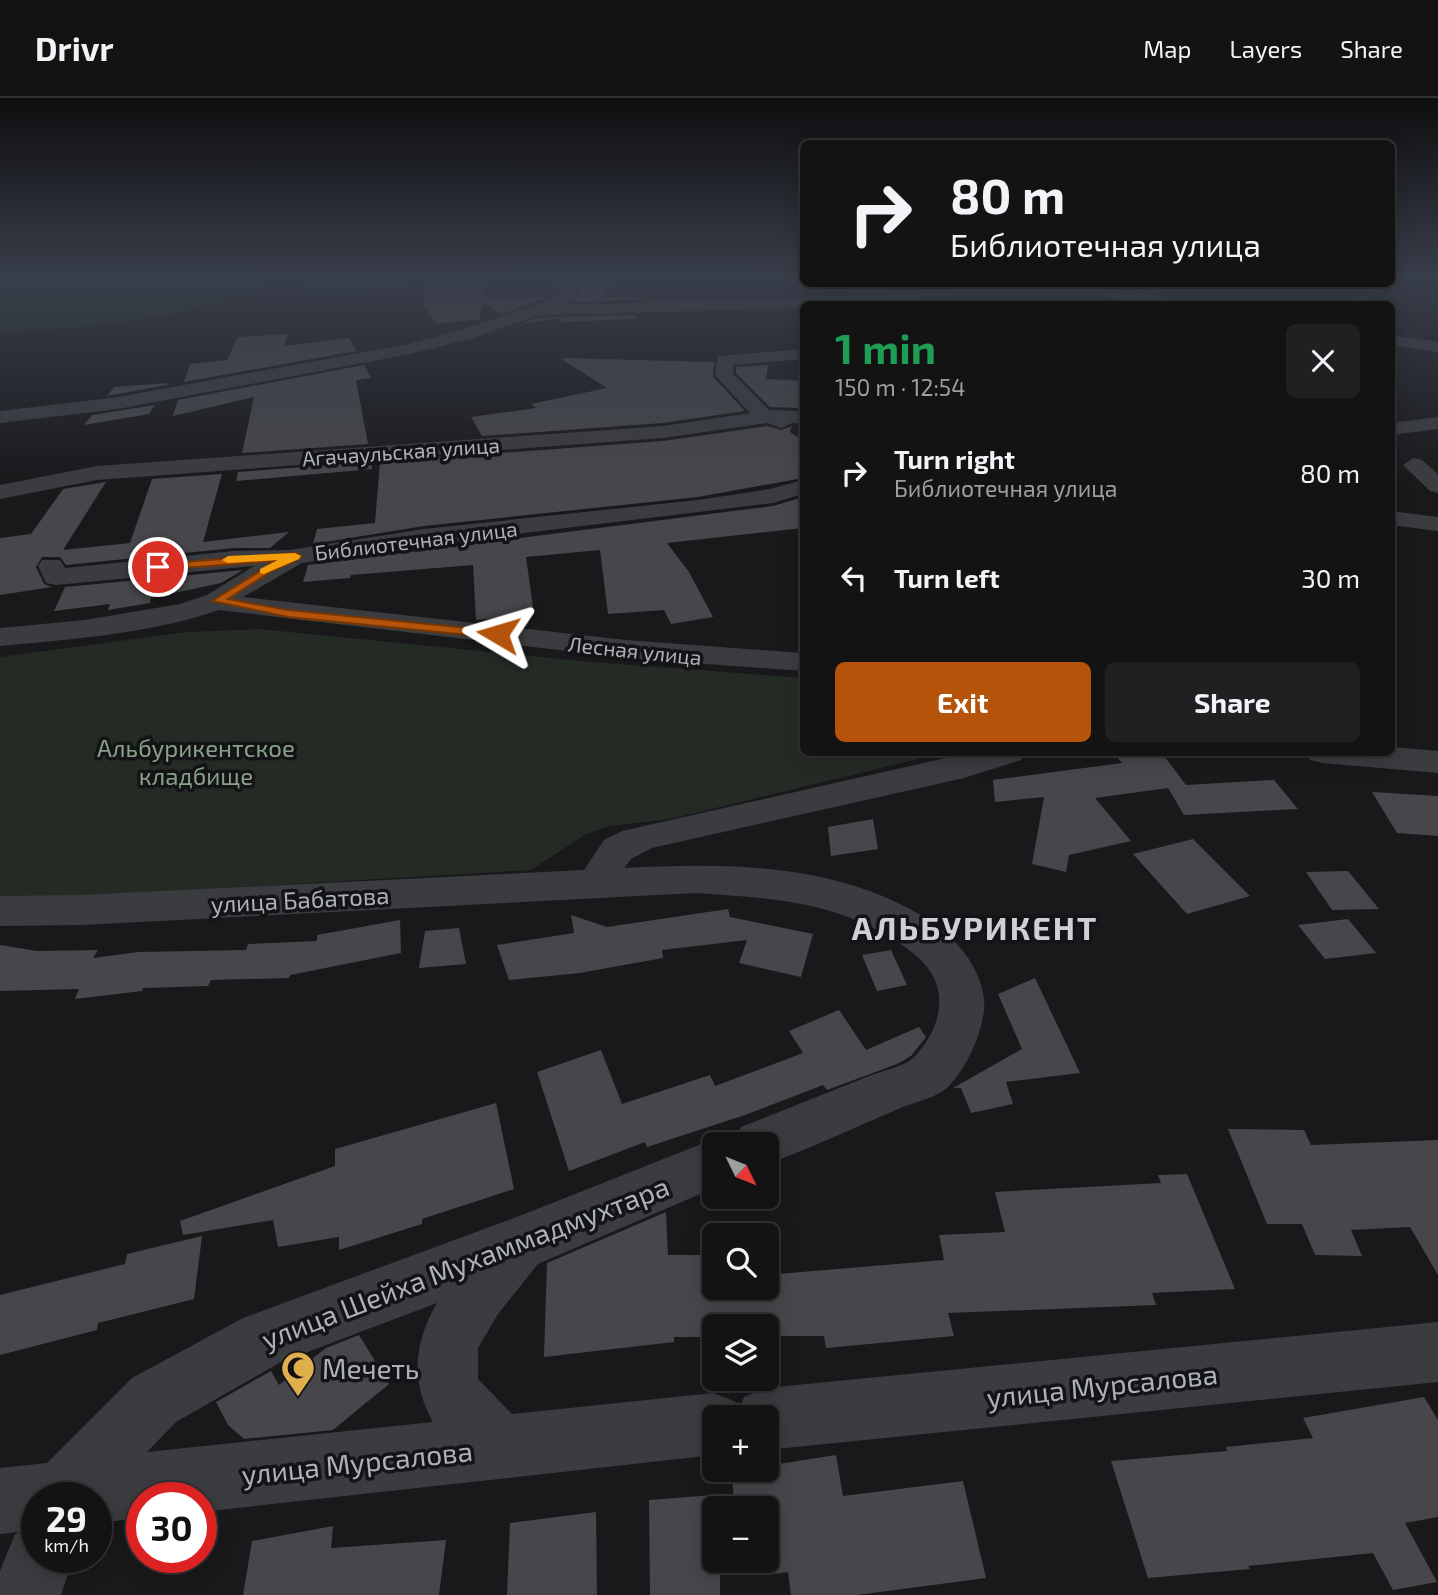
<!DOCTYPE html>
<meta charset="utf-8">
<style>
:root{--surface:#131314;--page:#202022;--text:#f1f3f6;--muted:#9d9ea0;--line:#323234;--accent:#b45309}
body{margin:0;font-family:"Exo 2",sans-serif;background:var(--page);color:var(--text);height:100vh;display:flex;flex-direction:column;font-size:26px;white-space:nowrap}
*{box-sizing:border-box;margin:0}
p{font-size:23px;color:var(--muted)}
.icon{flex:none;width:38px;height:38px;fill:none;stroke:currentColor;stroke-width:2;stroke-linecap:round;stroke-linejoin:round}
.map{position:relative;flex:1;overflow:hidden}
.panel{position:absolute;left:800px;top:203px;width:595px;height:455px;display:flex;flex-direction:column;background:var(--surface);border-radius:10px;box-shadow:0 4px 18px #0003,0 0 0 2px var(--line)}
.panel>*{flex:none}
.hud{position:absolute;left:800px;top:42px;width:595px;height:147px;border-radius:10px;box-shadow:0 4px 18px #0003,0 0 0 2px var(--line);background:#131314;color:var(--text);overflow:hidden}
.needle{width:46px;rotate:133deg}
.tools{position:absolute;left:702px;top:1034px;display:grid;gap:14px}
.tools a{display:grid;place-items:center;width:77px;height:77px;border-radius:10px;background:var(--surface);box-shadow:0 4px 18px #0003,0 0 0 2px var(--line);font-size:35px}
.speed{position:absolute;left:21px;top:1384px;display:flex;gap:14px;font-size:35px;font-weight:700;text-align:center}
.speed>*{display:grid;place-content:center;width:91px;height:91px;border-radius:50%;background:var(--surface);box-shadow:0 4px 18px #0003,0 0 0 2px var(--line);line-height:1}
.speed small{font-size:18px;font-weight:400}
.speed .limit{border:10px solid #d22;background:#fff;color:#111}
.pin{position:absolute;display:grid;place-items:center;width:60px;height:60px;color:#fff;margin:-30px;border:4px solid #fff;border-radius:50%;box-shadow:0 2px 7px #0007}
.me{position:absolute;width:77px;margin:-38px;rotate:277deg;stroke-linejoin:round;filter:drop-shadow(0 0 5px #0008)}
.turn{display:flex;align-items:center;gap:24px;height:147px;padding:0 35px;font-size:32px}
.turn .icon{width:91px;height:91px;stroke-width:2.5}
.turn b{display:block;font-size:49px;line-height:60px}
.round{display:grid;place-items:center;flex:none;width:74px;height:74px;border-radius:10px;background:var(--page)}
.summary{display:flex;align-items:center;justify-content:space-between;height:119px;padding:0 35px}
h1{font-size:42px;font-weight:700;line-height:52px;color:#1e9e55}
.button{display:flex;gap:14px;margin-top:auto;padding:14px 35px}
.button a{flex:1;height:80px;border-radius:10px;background:var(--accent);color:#fff;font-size:28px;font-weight:700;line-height:80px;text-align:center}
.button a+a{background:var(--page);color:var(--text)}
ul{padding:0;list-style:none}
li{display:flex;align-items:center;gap:21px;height:105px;padding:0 35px}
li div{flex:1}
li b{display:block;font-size:26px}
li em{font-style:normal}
header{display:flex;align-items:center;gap:42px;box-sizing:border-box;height:98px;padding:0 35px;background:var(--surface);border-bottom:2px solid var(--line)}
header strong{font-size:33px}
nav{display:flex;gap:38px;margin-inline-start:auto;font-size:24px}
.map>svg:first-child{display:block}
.green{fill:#242b25}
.building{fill:#47474b}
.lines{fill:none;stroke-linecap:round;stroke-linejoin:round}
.minor{fill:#3b3c40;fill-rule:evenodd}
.route{fill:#b45309;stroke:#753606;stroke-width:2}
.slow{fill:#f59e0b}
.labels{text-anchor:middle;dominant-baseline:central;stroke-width:7;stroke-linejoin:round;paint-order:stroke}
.far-street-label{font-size:21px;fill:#adb1b9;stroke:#141416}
.park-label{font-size:24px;fill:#87a288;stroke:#141416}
.street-label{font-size:24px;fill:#adb1b9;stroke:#141416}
.near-street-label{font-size:28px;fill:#adb1b9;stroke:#141416}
.near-poi-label{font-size:28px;fill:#adb1b9;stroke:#141416;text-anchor:start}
.district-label{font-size:32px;font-weight:bold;letter-spacing:2px;fill:#ced0d6;stroke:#141416}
</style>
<header>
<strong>Drivr</strong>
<nav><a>Map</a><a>Layers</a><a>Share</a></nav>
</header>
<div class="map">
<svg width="1438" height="1497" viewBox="0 0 1438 1497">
<rect width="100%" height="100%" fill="#19191b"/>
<path class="green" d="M 0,178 L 284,178 C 198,222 95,230 0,234 Z
M 333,178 L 427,178 L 426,181 C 382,191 333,202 289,192 Z
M 259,531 L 591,564 L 803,580 L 803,654 L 943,655 L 670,721 L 609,728 L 586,736 L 531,772 L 0,803 L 0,559 L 187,534 Z"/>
<path class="building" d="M 444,178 L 486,178 L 483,199 L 550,199 L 501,216 L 482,205 L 480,221 L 437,226 L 423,208 L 427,182 L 443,181 Z
M 582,178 L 612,178 L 604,199 L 635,199 L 635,202 L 572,204 L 579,196 L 576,191 Z
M 635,217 L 635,221 L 563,224 L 558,220 L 518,227 L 537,220 Z
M 288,236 L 284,248 L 349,240 L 356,253 L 184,284 L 190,266 L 227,262 L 238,239 Z
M 560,260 L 714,264 L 713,279 L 745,313 L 663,325 L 482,338 L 471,319 L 536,310 L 531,306 L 607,290 Z
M 364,267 L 371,280 L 356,282 L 368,346 L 242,355 L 254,299 L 173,318 L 178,302 Z
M 768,267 L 766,281 L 803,283 L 798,310 L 770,309 L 736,275 L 736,269 Z
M 168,285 L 167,287 L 107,298 L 114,289 Z
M 155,307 L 149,316 L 84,327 L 92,317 Z
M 767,328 L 781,332 L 792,328 L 790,334 L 803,343 L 803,380 L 698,399 L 424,428 L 313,446 L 317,431 L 375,425 L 380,364 L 663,343 Z
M 371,364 L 372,371 L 236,383 L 238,374 Z
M 222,376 L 203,444 L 289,434 L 270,450 L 234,450 L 66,467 L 60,459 L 42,459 L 36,469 L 44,486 L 52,489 L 0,497 L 0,440 L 31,436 L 63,391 L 106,384 L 63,452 L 130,445 L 152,381 Z
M 803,399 L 803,430 L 667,445 L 689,474 L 713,519 L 671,526 L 664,512 L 608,516 L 600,452 L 526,459 L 534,516 L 476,522 L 473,467 L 351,477 L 350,480 L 303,484 L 308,467 L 773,408 Z
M 243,472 L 221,485 L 151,500 L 150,505 L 108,512 L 110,506 L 54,513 L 65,489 Z
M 1161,654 L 1186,687 L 1274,682 L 1298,711 L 1184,717 L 1168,690 L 1095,700 L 1131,743 L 1069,757 L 1066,774 L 1032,766 L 1044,699 L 995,704 L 993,682 L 1122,665 L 1117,659 Z
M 1372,694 L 1438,698 L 1438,738 L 1397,735 Z
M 873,721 L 878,751 L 831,758 L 828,729 Z
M 1193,741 L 1250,798 L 1187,816 L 1133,756 Z
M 1348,773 L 1379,811 L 1332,812 L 1306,774 Z
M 728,811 L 730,819 L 813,836 L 801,879 L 739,865 L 747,842 L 662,852 L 663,860 L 580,875 L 509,882 L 497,847 L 574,835 L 571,817 L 607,829 Z
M 1348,821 L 1376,855 L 1325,861 L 1298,827 Z
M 400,822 L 401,855 L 290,877 L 289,880 L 211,882 L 208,888 L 143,890 L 142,893 L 75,901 L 79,891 L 0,893 L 0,847 L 37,853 L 98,852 L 93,860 L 138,854 L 246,852 L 248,846 L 317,843 L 317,837 Z
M 459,830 L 466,866 L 419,870 L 425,833 Z
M 891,852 L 907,887 L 877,893 L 862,857 Z
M 1035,880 L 1080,975 L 1006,984 L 1013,1006 L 971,1015 L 961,990 L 953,990 L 1022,951 L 998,896 Z
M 839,912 L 866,952 L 919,929 L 926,939 L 911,958 L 897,966 L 827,992 L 823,987 L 745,1017 L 647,1049 L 645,1044 L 569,1073 L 537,974 L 601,952 L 622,1006 L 710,977 L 715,988 L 803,955 L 789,933 Z
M 496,1005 L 514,1091 L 422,1121 L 422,1126 L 339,1152 L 339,1139 L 278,1149 L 273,1122 L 183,1137 L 180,1123 L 335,1068 L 335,1051 Z
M 1228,1031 L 1304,1032 L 1311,1047 L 1438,1042 L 1438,1177 L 1410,1129 L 1351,1132 L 1362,1158 L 1315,1157 L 1302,1126 L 1267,1126 Z
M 1187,1076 L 1235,1191 L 1152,1195 L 1156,1207 L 948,1215 L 954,1238 L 826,1250 L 824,1238 L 766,1238 L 766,1228 L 714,1228 L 714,1239 L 674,1239 L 674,1244 L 544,1259 L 547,1165 L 666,1114 L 668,1157 L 714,1157 L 714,1190 L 766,1190 L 766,1177 L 944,1162 L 939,1137 L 1005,1134 L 995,1094 L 1161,1085 L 1158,1077 Z
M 202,1138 L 194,1201 L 98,1225 L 97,1232 L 0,1257 L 0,1197 L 125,1166 L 127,1156 Z
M 359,1237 L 389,1286 L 333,1332 L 244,1341 L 228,1327 L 216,1304 L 271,1273 L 279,1287 L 326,1250 Z
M 1424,1299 L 1438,1322 L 1438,1419 L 1405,1425 L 1437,1484 L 1393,1492 L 1373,1455 L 1248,1468 L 1250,1471 L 1148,1480 L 1111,1363 L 1227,1353 L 1226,1349 L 1313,1340 L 1303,1320 Z
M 836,1357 L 843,1398 L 963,1383 L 986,1480 L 857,1497 L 791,1497 L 788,1474 L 766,1477 L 766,1410 L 735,1410 L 731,1372 L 766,1372 L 766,1368 Z
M 714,1397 L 714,1463 L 720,1463 L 720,1497 L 650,1497 L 649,1402 Z
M 596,1414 L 597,1497 L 507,1497 L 510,1425 Z
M 333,1428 L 331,1450 L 446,1442 L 439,1497 L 243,1497 L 252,1443 Z"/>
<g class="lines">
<path class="minor" d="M 551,178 L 565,178 L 576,196 L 565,207 L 908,196 L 920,189 L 1095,187 L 1176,201 L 1184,206 L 1152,206 L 1095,197 L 924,198 L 922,203 L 917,205 L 803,206 L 803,210 L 537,217 L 473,240 L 410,256 L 118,311 L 0,325 L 0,313 L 118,299 L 409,246 L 461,232 L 556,200 L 560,195 Z
M 1363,198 L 1385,206 L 1336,206 L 1338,203 Z
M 1391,237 L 1438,244 L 1438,254 L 1391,247 Z
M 803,251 L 803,261 L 733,267 L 733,276 L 769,312 L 803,313 L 803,325 L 792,325 L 782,330 L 767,325 L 663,340 L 97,382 L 0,401 L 0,387 L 97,368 L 663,328 L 750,315 L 715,277 L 718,258 Z
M 1438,319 L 1438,331 L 1391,337 L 1391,325 Z
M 1414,360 L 1422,362 L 1438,376 L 1438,395 L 1430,393 L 1403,367 Z
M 803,382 L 803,396 L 773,405 L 424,447 L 302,465 L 243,499 L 626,542 L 803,555 L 803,573 L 626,560 L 219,512 C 149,536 73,541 0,548 L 0,530 L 85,522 L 180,506 L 207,497 L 254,468 L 56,487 L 46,485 L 38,468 L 42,462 L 60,462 L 65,470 L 234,453 L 289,452 L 424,431 L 698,402 L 770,391 Z
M 1391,413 L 1438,419 L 1438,433 L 1391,427 Z
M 1391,649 L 1438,653 L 1438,675 L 1322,665 L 1310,662 L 1305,654 L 1391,654 Z
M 972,654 L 1026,654 L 1021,662 L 964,680 L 652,750 L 631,761 L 624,770 C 726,765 837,764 927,821 C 955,839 979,866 984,900 C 987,927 967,971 947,990 C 937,999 916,1004 903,1009 C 858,1028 813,1049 766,1067 L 766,1046 L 734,1046 L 741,1029 C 784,1012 827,995 869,978 C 882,973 903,969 913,960 C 930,943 941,921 939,898 C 937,874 919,858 899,845 C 837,803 769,800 696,795 L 82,827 L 0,828 L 0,798 L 82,797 L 584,772 L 604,742 L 622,733 Z
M 714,1041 L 729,1046 L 714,1046 L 714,1090 L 538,1166 L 498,1216 L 478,1250 L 478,1281 L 512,1316 L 714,1295 L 736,1304 L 739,1311 L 744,1299 L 766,1290 L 1438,1224 L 1438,1284 L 766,1352 L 766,1320 L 714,1320 L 714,1357 L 201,1414 L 201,1400 L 142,1400 L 142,1420 L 96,1425 L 96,1400 L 37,1400 L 37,1460 L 73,1460 L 61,1497 L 0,1497 L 0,1473 L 15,1436 L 19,1434 L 0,1436 L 0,1370 L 47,1365 L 132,1280 L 243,1220 L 522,1117 ZM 437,1205 C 414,1245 410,1283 433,1324 L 147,1354 L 176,1324 L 281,1264 Z"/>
</g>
<linearGradient id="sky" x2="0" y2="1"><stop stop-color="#0e0e0f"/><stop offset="0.46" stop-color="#383e4a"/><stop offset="1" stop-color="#383e4a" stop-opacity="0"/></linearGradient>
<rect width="1438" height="388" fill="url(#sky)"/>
<path class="route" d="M 295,455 L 301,458 L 299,461 L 272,473 L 228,501 L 288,512 L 498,533 L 504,536 L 498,540 L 288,519 L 212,503 L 276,463 L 158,472 L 152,469 L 158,466 Z"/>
<path class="slow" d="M 295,455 L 301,458 L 299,461 L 264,476 L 260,475 L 260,471 L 278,462 L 228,465 L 222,462 L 228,458 Z"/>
<defs>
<g id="mosque-pin" transform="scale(1.75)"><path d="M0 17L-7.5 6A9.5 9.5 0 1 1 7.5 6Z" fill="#dfaf4e" stroke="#141416"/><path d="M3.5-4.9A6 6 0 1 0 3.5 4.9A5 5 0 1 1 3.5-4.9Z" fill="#111"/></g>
</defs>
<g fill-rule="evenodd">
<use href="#mosque-pin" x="298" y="1270"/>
</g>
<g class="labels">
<g class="far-street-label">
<text transform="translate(401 353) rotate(-4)">Агачаульская улица</text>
<text transform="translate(416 442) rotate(-7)">Библиотечная улица</text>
<text transform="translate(635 552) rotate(6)">Лесная улица</text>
</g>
<g class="park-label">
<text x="196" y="649">Альбурикентское<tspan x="196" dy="28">кладбище</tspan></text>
</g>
<g class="street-label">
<text transform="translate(300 801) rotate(-3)">улица Бабатова</text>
</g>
<g class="near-street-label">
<text transform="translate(465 1164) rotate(-21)">улица Шейха Мухаммадмухтара</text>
<text transform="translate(1102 1287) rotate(-6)">улица Мурсалова</text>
<text transform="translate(357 1364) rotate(-6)">улица Мурсалова</text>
</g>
<g class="near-poi-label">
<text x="322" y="1270">Мечеть</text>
</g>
<g class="district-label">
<text x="975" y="829">АЛЬБУРИКЕНТ</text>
</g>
</g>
</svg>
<div class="tools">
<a><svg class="needle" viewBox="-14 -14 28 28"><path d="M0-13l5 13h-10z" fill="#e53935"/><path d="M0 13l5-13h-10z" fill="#9d9ea0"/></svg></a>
<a><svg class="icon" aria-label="search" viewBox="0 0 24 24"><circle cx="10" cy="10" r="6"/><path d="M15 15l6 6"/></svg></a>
<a><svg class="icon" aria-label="layers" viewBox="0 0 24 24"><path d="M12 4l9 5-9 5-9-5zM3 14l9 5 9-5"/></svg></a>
<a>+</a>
<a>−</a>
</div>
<div class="speed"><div>29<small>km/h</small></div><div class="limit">30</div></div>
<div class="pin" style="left:158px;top:469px;background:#d93025"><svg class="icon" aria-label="arrive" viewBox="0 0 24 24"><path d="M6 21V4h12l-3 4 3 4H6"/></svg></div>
<svg class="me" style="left:498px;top:536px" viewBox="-20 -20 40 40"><path d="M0-17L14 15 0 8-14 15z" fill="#b45309" stroke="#fff" stroke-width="4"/></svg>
<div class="hud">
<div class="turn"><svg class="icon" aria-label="right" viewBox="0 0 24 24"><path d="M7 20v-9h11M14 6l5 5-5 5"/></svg><div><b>80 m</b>Библиотечная улица</div></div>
</div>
<section class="panel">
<div class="summary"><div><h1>1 min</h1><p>150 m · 12:54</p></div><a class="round"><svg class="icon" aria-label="close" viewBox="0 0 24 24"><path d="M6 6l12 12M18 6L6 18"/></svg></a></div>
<ul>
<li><svg class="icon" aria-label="right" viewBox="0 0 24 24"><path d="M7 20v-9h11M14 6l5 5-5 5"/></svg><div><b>Turn right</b><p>Библиотечная улица</p></div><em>80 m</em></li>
<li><svg class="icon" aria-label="left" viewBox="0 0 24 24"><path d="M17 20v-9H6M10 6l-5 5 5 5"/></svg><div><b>Turn left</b></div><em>30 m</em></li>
</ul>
<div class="button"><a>Exit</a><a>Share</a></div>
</section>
</div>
